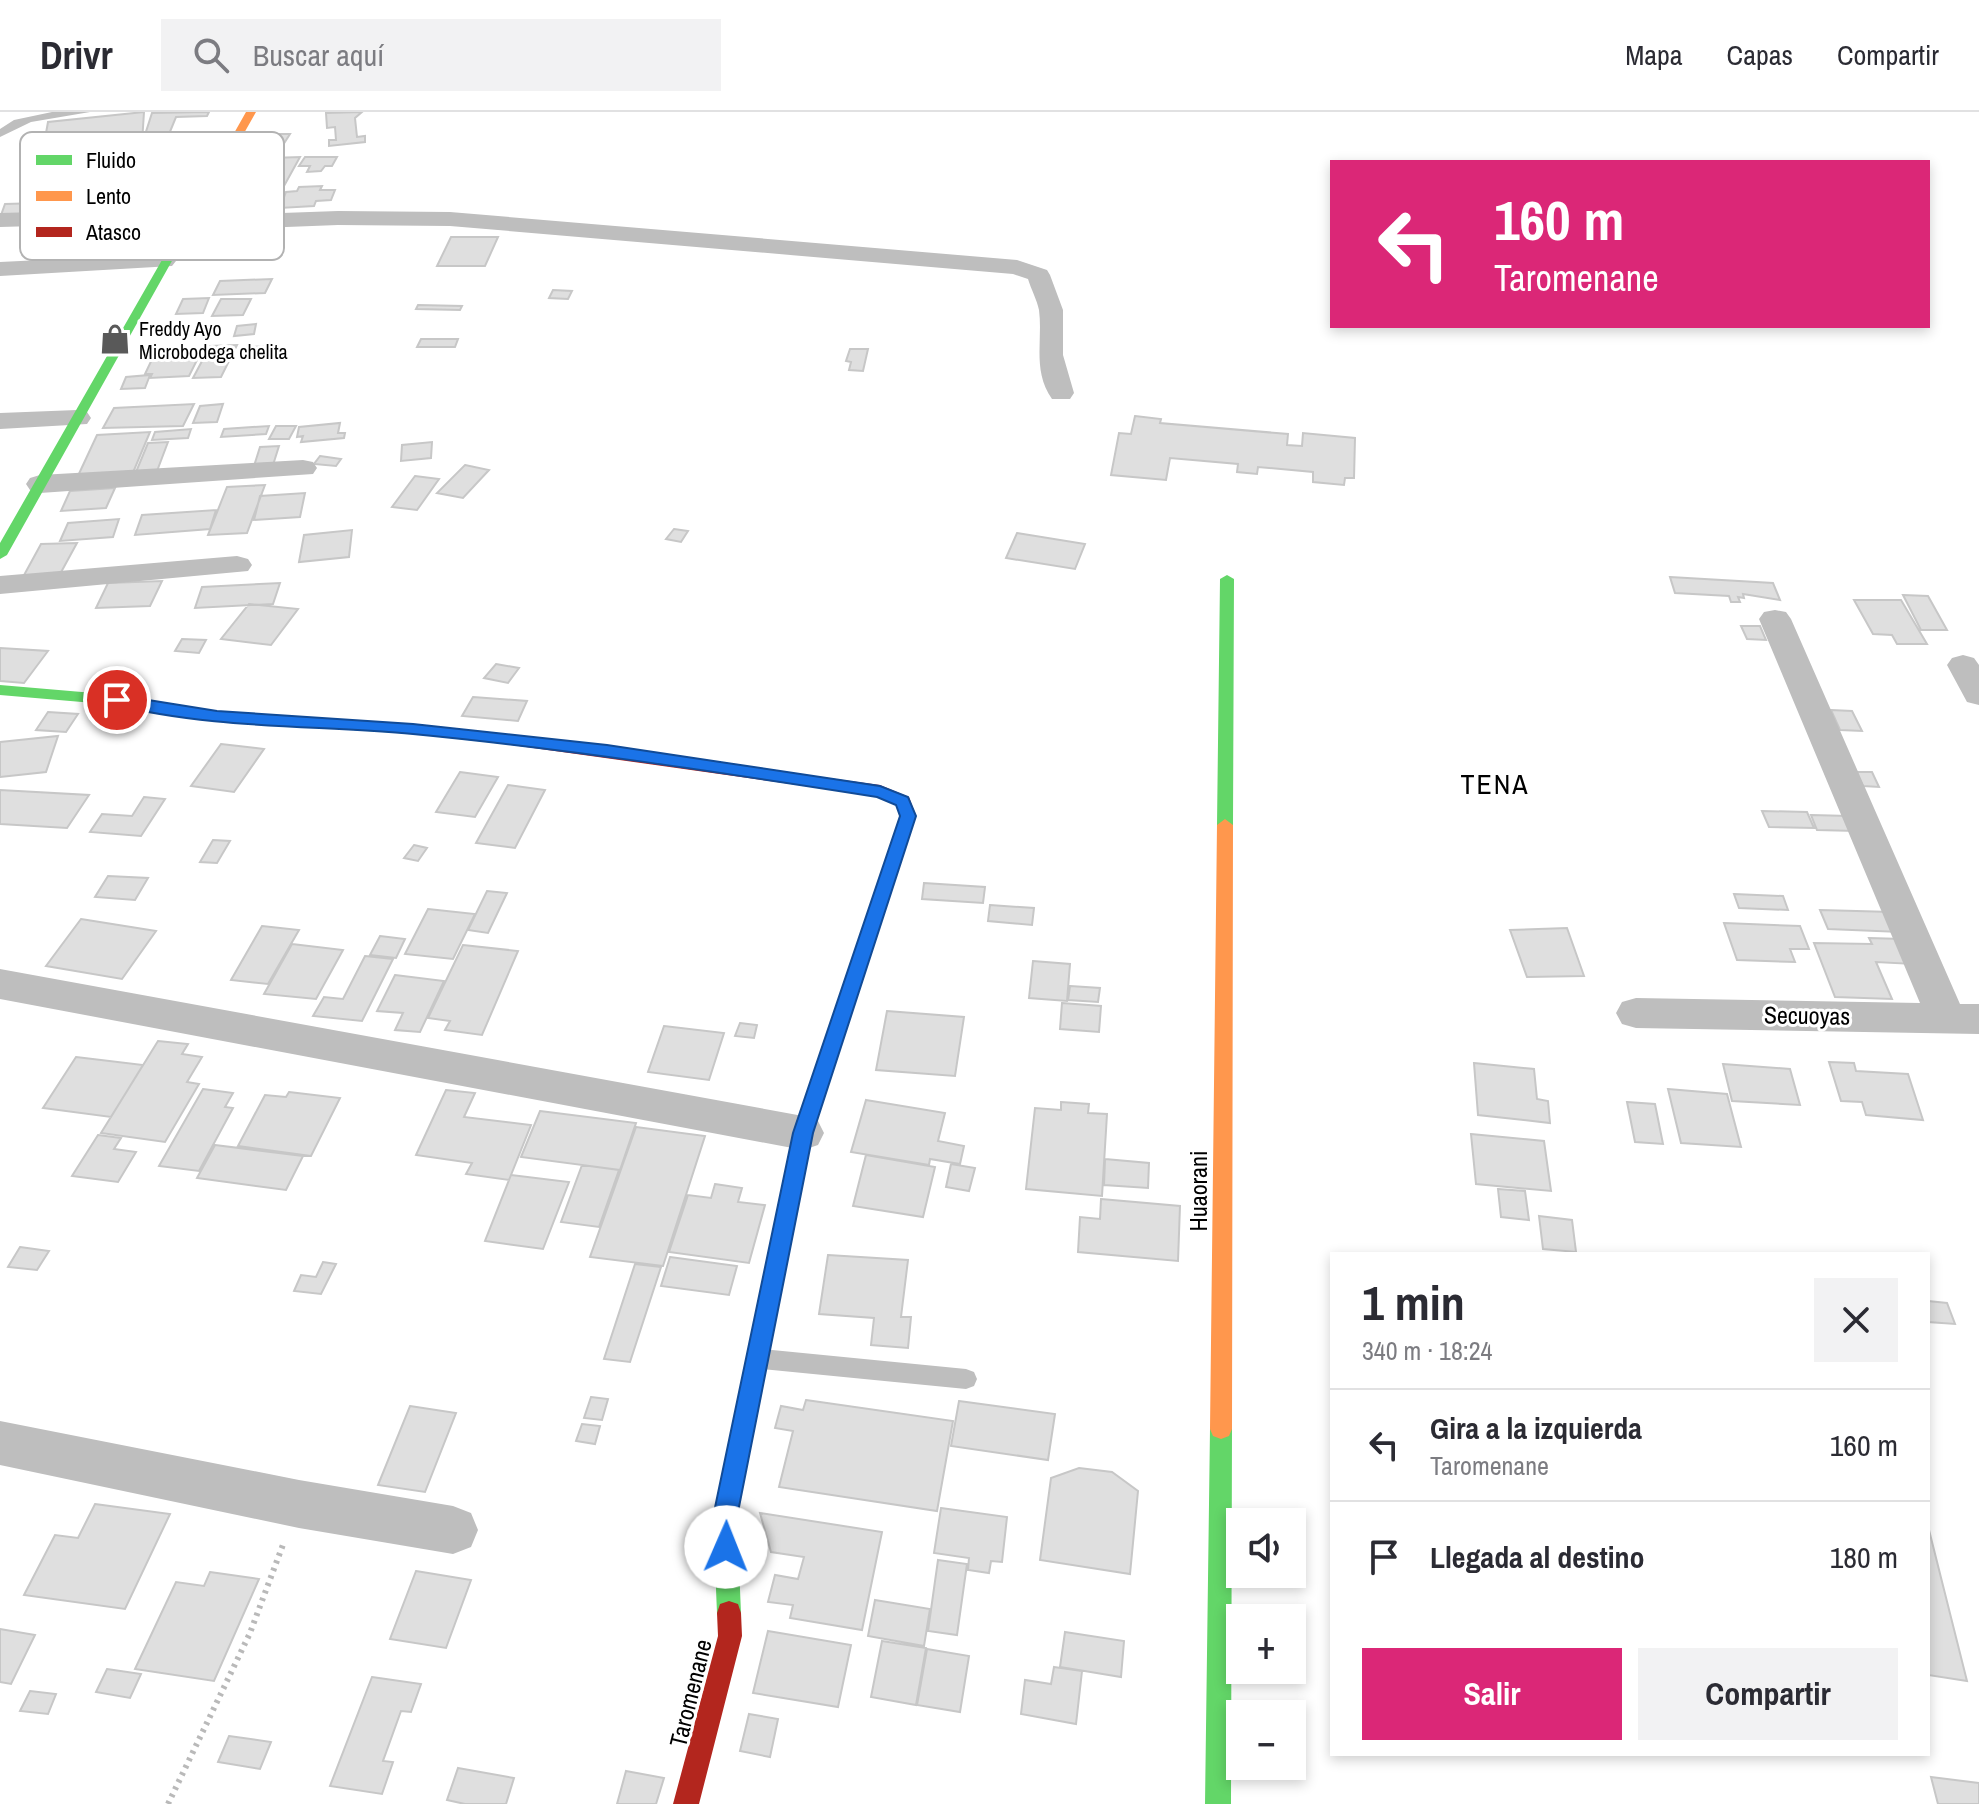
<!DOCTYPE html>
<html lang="es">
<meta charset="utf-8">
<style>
:root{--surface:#fff;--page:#f2f2f3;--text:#2b2b33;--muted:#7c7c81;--line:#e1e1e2;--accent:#db2777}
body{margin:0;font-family:"Archivo Narrow",sans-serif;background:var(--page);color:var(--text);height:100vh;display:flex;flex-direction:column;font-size:30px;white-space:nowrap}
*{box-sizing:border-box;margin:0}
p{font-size:26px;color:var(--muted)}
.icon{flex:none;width:44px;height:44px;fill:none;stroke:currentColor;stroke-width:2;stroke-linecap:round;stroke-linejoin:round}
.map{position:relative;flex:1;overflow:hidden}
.details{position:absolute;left:1330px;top:1140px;width:600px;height:504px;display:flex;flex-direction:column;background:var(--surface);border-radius:0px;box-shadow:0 4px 12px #0003}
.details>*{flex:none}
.banner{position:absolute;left:1330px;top:48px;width:600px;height:168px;border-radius:0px;box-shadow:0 4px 12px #0003;background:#db2777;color:#fff;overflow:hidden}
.buttons{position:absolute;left:1226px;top:1396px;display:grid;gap:16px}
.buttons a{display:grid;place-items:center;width:80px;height:80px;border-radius:0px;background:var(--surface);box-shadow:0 4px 12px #0003;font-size:40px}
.pin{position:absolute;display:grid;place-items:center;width:68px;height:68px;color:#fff;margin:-34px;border:4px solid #fff;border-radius:50%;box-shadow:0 2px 8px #0007}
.me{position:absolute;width:88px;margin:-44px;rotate:1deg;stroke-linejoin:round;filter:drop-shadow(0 0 6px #0008)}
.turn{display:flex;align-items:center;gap:28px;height:168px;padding:0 32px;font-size:36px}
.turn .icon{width:104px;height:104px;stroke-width:2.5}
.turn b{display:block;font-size:56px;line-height:68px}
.round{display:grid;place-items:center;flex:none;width:84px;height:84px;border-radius:0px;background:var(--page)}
.headline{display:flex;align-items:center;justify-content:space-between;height:136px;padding:0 32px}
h1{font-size:48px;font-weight:700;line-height:60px}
.cta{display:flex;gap:16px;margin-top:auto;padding:16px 32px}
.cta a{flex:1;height:92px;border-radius:0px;background:var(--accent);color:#fff;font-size:32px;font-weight:700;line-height:92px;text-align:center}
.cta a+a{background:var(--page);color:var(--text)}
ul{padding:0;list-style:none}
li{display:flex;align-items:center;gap:24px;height:112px;padding:0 32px;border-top:2px solid var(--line)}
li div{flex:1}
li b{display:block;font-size:30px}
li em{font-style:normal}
header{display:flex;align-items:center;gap:48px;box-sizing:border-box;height:112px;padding:0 40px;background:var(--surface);border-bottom:2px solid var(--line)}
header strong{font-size:38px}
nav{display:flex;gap:44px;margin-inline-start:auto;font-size:28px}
.search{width:560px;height:72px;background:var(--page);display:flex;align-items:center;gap:20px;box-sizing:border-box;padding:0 28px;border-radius:0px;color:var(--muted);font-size:30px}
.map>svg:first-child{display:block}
.building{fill:#dfdfdf;stroke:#c7c7c7;stroke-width:2}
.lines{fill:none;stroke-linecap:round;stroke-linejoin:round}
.path{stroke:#b9b9b9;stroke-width:6;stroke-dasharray:3 5;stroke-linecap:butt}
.lane{fill:#bebebe;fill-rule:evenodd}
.street{fill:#bebebe;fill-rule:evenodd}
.fast{fill:#63d668;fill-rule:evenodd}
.slow{fill:#ff974d;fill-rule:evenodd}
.jam{fill:#b3261e;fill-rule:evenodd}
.route{fill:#1a73e8;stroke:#114b97;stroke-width:2}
.labels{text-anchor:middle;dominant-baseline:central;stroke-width:6;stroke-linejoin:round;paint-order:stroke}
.far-poi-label{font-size:20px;fill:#000;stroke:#fff;text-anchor:start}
.street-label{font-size:24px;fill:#000;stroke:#fff}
.quarter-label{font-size:28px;letter-spacing:2px;fill:#000;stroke:#fff}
.key{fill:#fff;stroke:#b2b2b2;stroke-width:2}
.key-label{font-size:22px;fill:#000}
</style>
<header>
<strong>Drivr</strong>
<div class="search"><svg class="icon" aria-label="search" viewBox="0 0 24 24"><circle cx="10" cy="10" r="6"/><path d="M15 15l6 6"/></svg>Buscar aquí</div>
<nav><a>Mapa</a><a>Capas</a><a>Compartir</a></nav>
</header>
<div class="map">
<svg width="1979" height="1692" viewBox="0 0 1979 1692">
<rect width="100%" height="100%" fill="#fff"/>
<path class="building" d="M 144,0 L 142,31 L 42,43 L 48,10 Z
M 209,0 L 207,4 L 176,5 L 167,27 L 143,29 L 152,1 Z
M 362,0 L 355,6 L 357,25 L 365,24 L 365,30 L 329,34 L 329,28 L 336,28 L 335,15 L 327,16 L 326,1 Z
M 268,22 L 290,22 L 283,33 L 260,33 Z
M 300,45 L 284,74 L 253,74 L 270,46 Z
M 305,45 L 337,45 L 332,54 L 325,54 L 321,59 L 307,60 L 310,54 L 299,54 Z
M 322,74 L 320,78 L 335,78 L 331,88 L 316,89 L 314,94 L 280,96 L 286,80 L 297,79 L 299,75 Z
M 40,91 L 32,105 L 0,106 L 5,92 Z
M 451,125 L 498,125 L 485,154 L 437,154 Z
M 272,167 L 265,181 L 213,183 L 220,169 Z
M 553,178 L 572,179 L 568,187 L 549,186 Z
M 209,186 L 203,201 L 176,202 L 183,187 Z
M 221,187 L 251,187 L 243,203 L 212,204 Z
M 418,193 L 462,194 L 460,198 L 416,197 Z
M 256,212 L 254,222 L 234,224 L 237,214 Z
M 421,227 L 458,227 L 455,235 L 417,235 Z
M 237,233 L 221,265 L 193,266 L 210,234 Z
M 275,234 L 271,244 L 245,245 L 249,235 Z
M 850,237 L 868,237 L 863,259 L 849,258 L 851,250 L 846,249 Z
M 201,240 L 189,264 L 150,266 L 152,262 L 145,262 L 155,241 Z
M 150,263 L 145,276 L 121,277 L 126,265 Z
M 194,292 L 183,314 L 103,316 L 114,296 Z
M 223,292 L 217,310 L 193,311 L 200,294 Z
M 1135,304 L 1161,307 L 1160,311 L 1288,322 L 1287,333 L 1302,334 L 1303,321 L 1355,326 L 1354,366 L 1345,366 L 1344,373 L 1313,370 L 1313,360 L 1258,355 L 1257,362 L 1237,360 L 1238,352 L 1170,346 L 1166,368 L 1111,363 L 1119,321 L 1131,322 Z
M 340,311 L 338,321 L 345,321 L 344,326 L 301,330 L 303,324 L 297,325 L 299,315 Z
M 269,314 L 266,322 L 221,325 L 224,317 Z
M 276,314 L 296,314 L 289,327 L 269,327 Z
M 191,317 L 188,326 L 152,328 L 155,320 Z
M 150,320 L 132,363 L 77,366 L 97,323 Z
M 168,330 L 157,359 L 136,360 L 148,331 Z
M 432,330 L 431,346 L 401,349 L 402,333 Z
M 279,334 L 273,353 L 254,354 L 260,335 Z
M 320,344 L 341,347 L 336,354 L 314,352 Z
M 465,353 L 489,358 L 463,386 L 437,381 Z
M 415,364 L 439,367 L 417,398 L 392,395 Z
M 265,373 L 247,421 L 208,423 L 227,375 Z
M 115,376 L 106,396 L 61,399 L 70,379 Z
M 305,381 L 300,405 L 254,408 L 260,384 Z
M 216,398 L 210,417 L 135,423 L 142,403 Z
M 119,407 L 113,425 L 60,429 L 68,411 Z
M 674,417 L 688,419 L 681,430 L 666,427 Z
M 352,418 L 349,445 L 299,450 L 304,423 Z
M 1017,421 L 1085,432 L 1075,457 L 1006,446 Z
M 77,431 L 59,464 L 23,465 L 41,432 Z
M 1670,465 L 1773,471 L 1780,488 L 1743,482 L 1744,486 L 1738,485 L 1740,490 L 1731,490 L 1729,484 L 1675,481 Z
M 162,469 L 150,494 L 96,496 L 108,471 Z
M 280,471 L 273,492 L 195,496 L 202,475 Z
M 1903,483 L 1928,484 L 1947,518 L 1921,518 Z
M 1854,488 L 1901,488 L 1927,532 L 1897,532 L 1892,523 L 1873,522 Z
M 249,492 L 298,497 L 271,533 L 221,527 Z
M 1741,514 L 1760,514 L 1766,528 L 1747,527 Z
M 182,527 L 206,528 L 199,541 L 175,539 Z
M 0,536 L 48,539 L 24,571 L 0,569 Z
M 496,552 L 519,556 L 508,571 L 484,566 Z
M 473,585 L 527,589 L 518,609 L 462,604 Z
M 1831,598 L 1852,599 L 1862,619 L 1840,618 Z
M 48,600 L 78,602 L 66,620 L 36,618 Z
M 58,624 L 46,660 L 0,665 L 0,630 Z
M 221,632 L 264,637 L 234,680 L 191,674 Z
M 460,660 L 498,665 L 475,705 L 436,700 Z
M 1856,660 L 1872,660 L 1879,675 L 1863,674 Z
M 508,673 L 545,678 L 515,736 L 476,731 Z
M 0,678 L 89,683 L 67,716 L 0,712 Z
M 144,685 L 165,687 L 141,724 L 90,720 L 102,702 L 132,704 Z
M 1762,699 L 1807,700 L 1814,716 L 1769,715 Z
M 1811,703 L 1849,704 L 1856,719 L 1817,718 Z
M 213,728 L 230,729 L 217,751 L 200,750 Z
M 414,733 L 427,736 L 418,749 L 404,746 Z
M 108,764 L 148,766 L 135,788 L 95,785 Z
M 924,771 L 985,775 L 983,791 L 922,787 Z
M 487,779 L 507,781 L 488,821 L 468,818 Z
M 1734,782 L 1783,784 L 1788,798 L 1739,796 Z
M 990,793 L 1034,796 L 1032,813 L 988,809 Z
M 428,797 L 475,802 L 453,847 L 405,842 Z
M 1820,798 L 1892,800 L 1900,820 L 1828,817 Z
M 81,807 L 156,819 L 122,867 L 46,854 Z
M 1724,811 L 1800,814 L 1809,837 L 1790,837 L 1795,850 L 1737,848 Z
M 262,814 L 299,818 L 268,872 L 231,868 Z
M 1567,816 L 1584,864 L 1527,865 L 1510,818 Z
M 380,824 L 405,827 L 396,846 L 370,843 Z
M 1869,826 L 1902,827 L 1913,852 L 1876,850 L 1892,887 L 1835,885 L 1814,831 L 1872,832 Z
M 292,832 L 343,838 L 316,887 L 264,882 Z
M 463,833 L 518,839 L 482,923 L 445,918 L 450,909 L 428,906 Z
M 365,844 L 393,847 L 362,909 L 313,904 L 324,885 L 343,887 Z
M 1033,849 L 1070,852 L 1067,889 L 1029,886 Z
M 395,863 L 444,869 L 420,920 L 395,918 L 403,901 L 377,899 Z
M 1070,874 L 1100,876 L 1098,890 L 1068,888 Z
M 1062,891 L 1101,894 L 1099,920 L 1060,917 Z
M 887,899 L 964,905 L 955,964 L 876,958 Z
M 740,911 L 757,913 L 754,926 L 735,924 Z
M 664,914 L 724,921 L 709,968 L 648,960 Z
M 158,929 L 188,932 L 182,942 L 202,945 L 187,970 L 199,972 L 165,1030 L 101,1021 Z
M 76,945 L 143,953 L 111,1005 L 43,996 Z
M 1829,950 L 1854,951 L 1856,959 L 1908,962 L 1923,1008 L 1866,1003 L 1862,990 L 1841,989 Z
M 1474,951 L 1534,957 L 1537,987 L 1548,989 L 1550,1011 L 1478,1003 Z
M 1723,952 L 1790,957 L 1800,993 L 1732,989 Z
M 203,977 L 233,981 L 225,995 L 233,996 L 199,1059 L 159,1054 Z
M 1668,977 L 1727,982 L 1741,1035 L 1681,1031 Z
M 446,978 L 475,981 L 464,1005 L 531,1013 L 509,1068 L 466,1062 L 472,1051 L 416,1043 Z
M 289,980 L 340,986 L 311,1044 L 238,1034 L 265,983 L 286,985 Z
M 866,988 L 945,1001 L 938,1029 L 964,1034 L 960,1052 L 930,1047 L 929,1053 L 851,1040 Z
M 1061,990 L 1089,992 L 1088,1001 L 1107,1002 L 1102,1084 L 1026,1077 L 1035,996 L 1061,998 Z
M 1627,990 L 1655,992 L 1663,1032 L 1635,1030 Z
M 540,999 L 636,1011 L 620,1058 L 521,1045 Z
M 636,1015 L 705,1024 L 663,1154 L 590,1145 Z
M 1471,1022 L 1544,1029 L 1551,1079 L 1476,1072 Z
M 98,1023 L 121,1026 L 114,1037 L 136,1040 L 118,1070 L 72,1064 Z
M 215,1033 L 303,1044 L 286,1078 L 197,1066 Z
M 866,1043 L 935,1055 L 923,1105 L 853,1094 Z
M 1105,1047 L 1149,1051 L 1148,1076 L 1104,1073 Z
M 951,1052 L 975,1056 L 969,1079 L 946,1075 Z
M 582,1053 L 619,1058 L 599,1115 L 561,1110 Z
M 511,1063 L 569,1070 L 543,1137 L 485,1129 Z
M 715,1072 L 742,1076 L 738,1090 L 765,1093 L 749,1151 L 669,1140 L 688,1083 L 711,1086 Z
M 1498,1077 L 1525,1079 L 1529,1108 L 1501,1105 Z
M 1101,1087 L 1180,1094 L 1178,1149 L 1078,1140 L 1080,1105 L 1100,1107 Z
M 1539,1104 L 1572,1108 L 1576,1140 L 1543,1137 Z
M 20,1135 L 49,1139 L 37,1158 L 8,1155 Z
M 828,1143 L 908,1148 L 901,1205 L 911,1205 L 908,1236 L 871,1233 L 874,1206 L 819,1202 Z
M 670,1145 L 737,1154 L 729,1183 L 661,1174 Z
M 323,1150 L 336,1152 L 321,1182 L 294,1179 L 301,1163 L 316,1165 Z
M 635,1152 L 661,1155 L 630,1250 L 604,1247 Z
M 1928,1189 L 1947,1191 L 1955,1212 L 1928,1210 Z
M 591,1285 L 608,1287 L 602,1308 L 584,1306 Z
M 806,1288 L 953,1309 L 937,1399 L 779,1375 L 793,1319 L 775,1316 L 781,1294 L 803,1298 Z
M 959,1289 L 1055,1302 L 1048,1348 L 951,1334 Z
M 410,1294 L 456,1301 L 425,1380 L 378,1373 Z
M 582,1312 L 600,1314 L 595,1332 L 576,1329 Z
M 1079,1356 L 1112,1360 L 1138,1379 L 1130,1462 L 1040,1448 L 1051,1366 Z
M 95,1392 L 170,1402 L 125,1497 L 24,1483 L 55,1423 L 78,1426 Z
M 941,1396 L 1007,1405 L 1002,1450 L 991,1449 L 989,1461 L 968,1458 L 969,1446 L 934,1441 Z
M 760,1401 L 882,1420 L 862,1518 L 790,1506 L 793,1493 L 768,1490 L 775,1463 L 798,1467 L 804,1445 L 771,1440 Z
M 1928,1414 L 1967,1569 L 1928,1563 Z
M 938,1448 L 967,1452 L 957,1523 L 928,1519 Z
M 416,1459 L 471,1468 L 446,1536 L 390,1527 Z
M 210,1460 L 259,1467 L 214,1569 L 135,1557 L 176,1470 L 204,1474 Z
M 875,1488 L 930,1497 L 924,1534 L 868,1524 Z
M 0,1517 L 35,1523 L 11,1572 L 0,1570 Z
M 768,1519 L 851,1533 L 838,1595 L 753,1581 Z
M 1065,1520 L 1124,1529 L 1121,1565 L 1060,1555 Z
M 882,1529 L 926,1536 L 916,1593 L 871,1585 Z
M 927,1537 L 969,1544 L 960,1600 L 917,1593 Z
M 1054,1555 L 1082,1559 L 1076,1612 L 1021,1602 L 1025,1568 L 1051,1572 Z
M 107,1557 L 141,1562 L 130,1586 L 96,1580 Z
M 372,1565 L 421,1572 L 411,1600 L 401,1599 L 383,1649 L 393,1650 L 382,1682 L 330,1674 Z
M 30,1579 L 56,1582 L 48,1602 L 20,1599 Z
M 749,1602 L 778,1607 L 770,1645 L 740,1639 Z
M 229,1624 L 271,1630 L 260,1657 L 218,1650 Z
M 458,1656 L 514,1666 L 506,1692 L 465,1692 L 447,1688 Z
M 626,1659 L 664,1666 L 656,1692 L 617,1692 Z
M 1931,1665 L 1979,1671 L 1979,1692 L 1938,1692 Z"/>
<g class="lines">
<path class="path" d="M 168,1692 L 250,1521 L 284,1430"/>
<path class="lane" d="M 52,0 L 90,0 L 31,10 L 0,25 L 0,17 L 14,8 Z
M 762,1237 L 966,1257 L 974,1260 L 977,1267 L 974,1274 L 966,1277 L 762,1257 L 754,1254 L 751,1247 L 754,1240 Z"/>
<path class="street" d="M 190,96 L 198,98 L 200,104 L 338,99 L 450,100 L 1017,148 L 1047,158 L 1050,163 L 1063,198 L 1063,243 L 1074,281 L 1070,287 L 1052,287 C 1032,259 1043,228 1039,198 C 1037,188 1031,177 1028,167 L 1013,162 L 450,114 L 338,113 L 185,119 L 177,117 L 175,110 L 0,115 L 0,101 Z
M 164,142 L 172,144 L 176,149 L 172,154 L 0,164 L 0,150 Z
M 77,298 L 87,300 L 91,306 L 87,312 L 0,317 L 0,301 Z
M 303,348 L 313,350 L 317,356 L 313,362 L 40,381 L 30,378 L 26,372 L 30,366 L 40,363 Z
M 237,444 L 248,447 L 252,453 L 248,459 L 0,482 L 0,464 Z
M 1775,498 L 1786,500 L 1791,507 L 1960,892 L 1979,892 L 1979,922 L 1636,916 L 1622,912 L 1616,901 L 1622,890 L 1636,886 L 1920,891 L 1759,507 L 1764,500 Z
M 1963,543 L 1974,546 L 1979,553 L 1979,593 L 1967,590 L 1947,553 L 1952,546 Z
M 0,857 L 803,1004 L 818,1009 L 824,1021 L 818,1033 L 803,1038 L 0,887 Z
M 0,1309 L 299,1368 L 453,1394 L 471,1401 L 478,1418 L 471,1435 L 453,1442 L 299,1416 L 0,1353 Z"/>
<path class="fast" d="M 182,113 L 191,115 L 7,443 L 0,447 L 0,431 Z
M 1227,463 L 1234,467 L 1233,713 L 1225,719 L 1217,713 L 1220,467 Z
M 0,573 L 117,583 L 217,599 L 413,612 L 504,622 L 512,627 L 504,632 L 413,622 L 217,609 L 117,593 L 0,583 Z
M 897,730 L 905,736 L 813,1021 L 737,1405 L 741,1501 L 738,1510 L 729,1513 L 720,1510 L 717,1501 L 713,1405 L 793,1021 L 889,736 Z
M 1221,1307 L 1229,1310 L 1232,1317 L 1231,1692 L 1205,1692 L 1210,1317 L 1213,1310 Z"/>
<path class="slow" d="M 246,0 L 256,0 L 191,115 L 182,117 L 181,115 Z
M 1225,707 L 1233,713 L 1232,1317 L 1229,1324 L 1221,1327 L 1213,1324 L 1210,1317 L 1217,713 Z"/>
<path class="jam" d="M 504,622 L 880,673 L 909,685 L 916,704 L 905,736 L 897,742 L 889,736 L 900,704 L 896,692 L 877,684 L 498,631 L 496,627 Z
M 729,1489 L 738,1492 L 741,1501 L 742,1524 L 699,1692 L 673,1692 L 718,1524 L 717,1501 L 720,1492 Z"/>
</g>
<path class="route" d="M 117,583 L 217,599 L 413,612 L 607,633 L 880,674 L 908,685 L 916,704 L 813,1021 L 737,1405 L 738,1435 L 735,1443 L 726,1447 L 718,1443 L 714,1435 L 713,1405 L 793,1021 L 900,704 L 896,693 L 877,685 C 723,661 569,637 413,622 C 314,613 209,617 112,592 L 112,585 Z"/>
<defs>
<g id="shop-bare" transform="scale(2.4)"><path d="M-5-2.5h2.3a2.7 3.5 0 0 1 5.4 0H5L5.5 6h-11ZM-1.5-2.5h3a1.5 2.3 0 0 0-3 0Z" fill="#595959" stroke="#fff" stroke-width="2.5" paint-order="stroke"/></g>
</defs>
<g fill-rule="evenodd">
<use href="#shop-bare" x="115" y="227"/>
</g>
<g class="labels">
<g class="far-poi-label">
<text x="139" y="216">Freddy Ayo<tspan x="139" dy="23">Microbodega chelita</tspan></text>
</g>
<g class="street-label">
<text transform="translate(1807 903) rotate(1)">Secuoyas</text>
<text transform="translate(1198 1079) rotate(-90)">Huaorani</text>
<text transform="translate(690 1581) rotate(-76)">Taromenane</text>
</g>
<g class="quarter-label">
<text x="1495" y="672">TENA</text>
</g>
</g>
<rect x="20" y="20" width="264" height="128" rx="12" class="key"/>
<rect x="36" y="43" width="36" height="10" fill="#63d668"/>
<rect x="36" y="79" width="36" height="10" fill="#ff974d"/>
<rect x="36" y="115" width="36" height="10" fill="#b3261e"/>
<g class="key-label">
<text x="86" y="56">Fluido</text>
<text x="86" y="92">Lento</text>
<text x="86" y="128">Atasco</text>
</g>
</svg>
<div class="buttons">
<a><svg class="icon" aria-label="sound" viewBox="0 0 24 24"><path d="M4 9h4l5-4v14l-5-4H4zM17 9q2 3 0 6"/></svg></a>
<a>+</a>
<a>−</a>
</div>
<div class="pin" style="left:117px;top:588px;background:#d93025"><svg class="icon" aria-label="arrive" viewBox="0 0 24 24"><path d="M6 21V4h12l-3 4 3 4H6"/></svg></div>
<svg class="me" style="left:726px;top:1435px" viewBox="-20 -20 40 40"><circle r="19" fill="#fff"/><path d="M0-13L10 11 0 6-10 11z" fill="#1a73e8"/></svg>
<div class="banner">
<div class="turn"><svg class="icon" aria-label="left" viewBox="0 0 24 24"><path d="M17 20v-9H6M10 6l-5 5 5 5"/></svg><div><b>160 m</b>Taromenane</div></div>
</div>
<section class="details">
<div class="headline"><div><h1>1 min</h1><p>340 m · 18:24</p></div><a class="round"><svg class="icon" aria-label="close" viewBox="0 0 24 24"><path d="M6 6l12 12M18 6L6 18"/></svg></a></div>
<ul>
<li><svg class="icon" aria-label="left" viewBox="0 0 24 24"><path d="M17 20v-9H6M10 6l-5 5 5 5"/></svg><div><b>Gira a la izquierda</b><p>Taromenane</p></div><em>160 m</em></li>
<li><svg class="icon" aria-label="arrive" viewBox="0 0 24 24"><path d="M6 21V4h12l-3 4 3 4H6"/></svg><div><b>Llegada al destino</b></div><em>180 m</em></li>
</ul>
<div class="cta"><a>Salir</a><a>Compartir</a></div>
</section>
</div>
